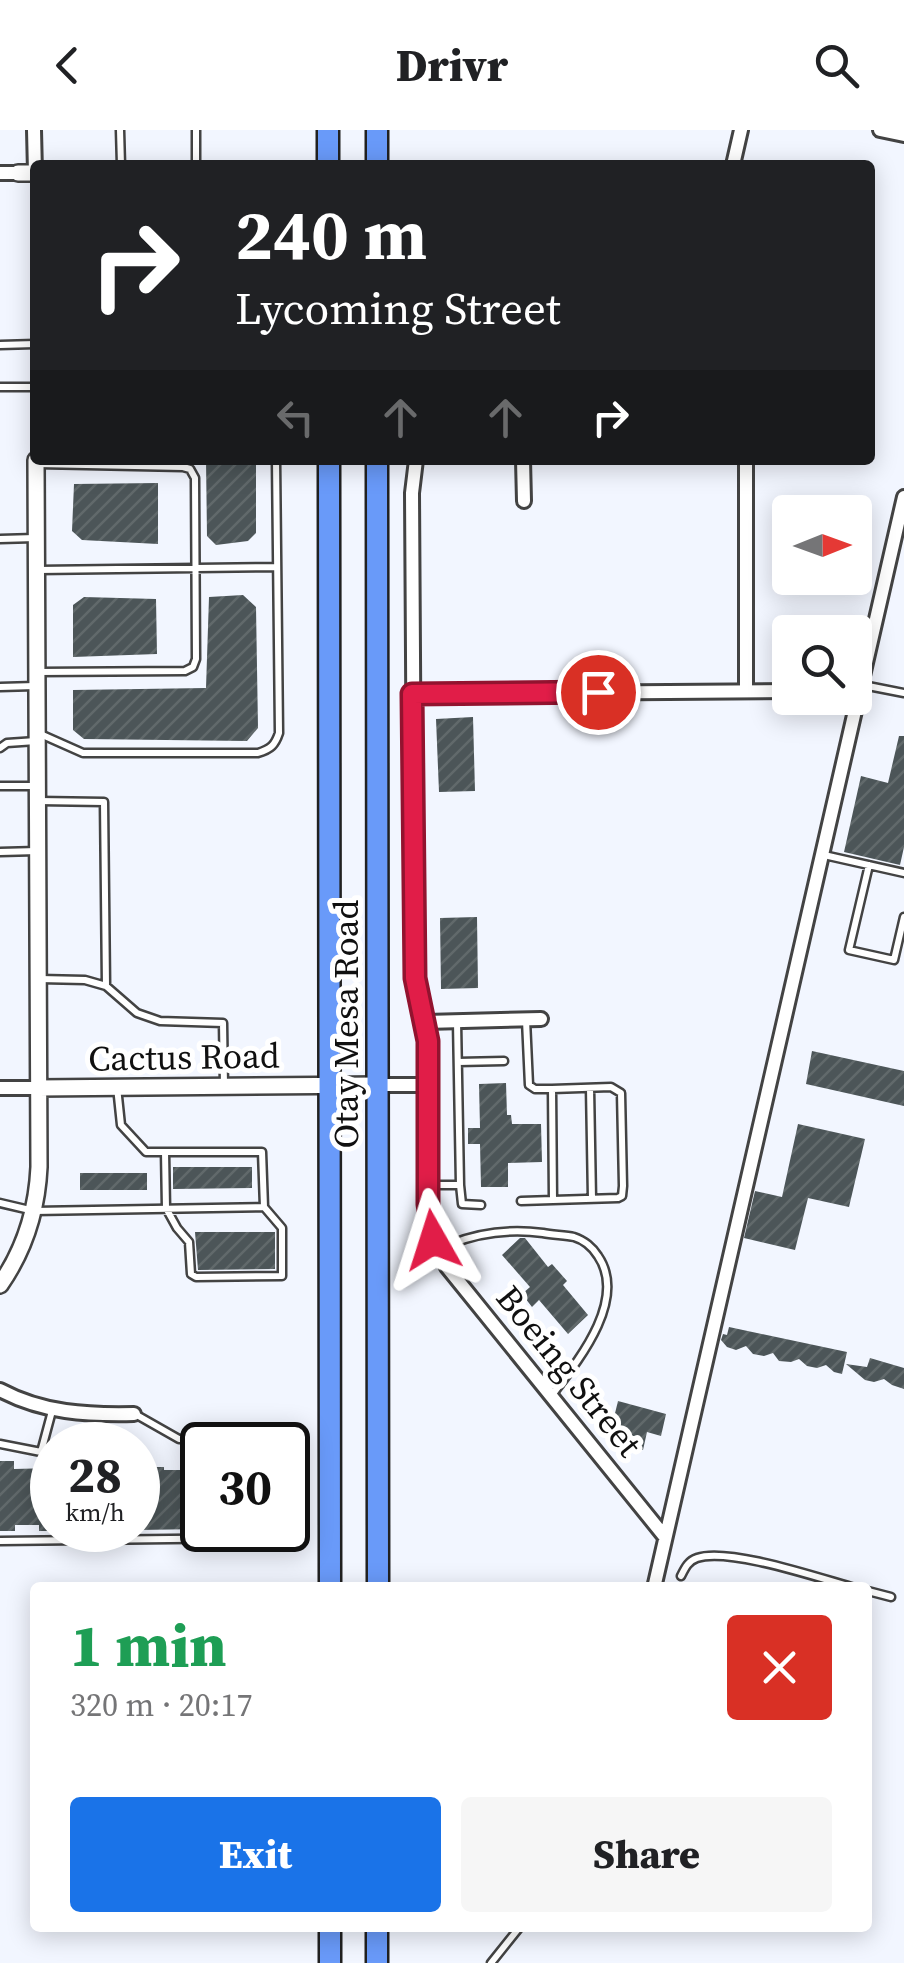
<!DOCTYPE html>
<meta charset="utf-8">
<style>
:root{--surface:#fff;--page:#f6f6f6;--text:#202124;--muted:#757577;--accent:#1a73e8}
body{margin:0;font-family:"Source Serif 4",serif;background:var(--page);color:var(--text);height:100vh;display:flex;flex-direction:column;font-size:38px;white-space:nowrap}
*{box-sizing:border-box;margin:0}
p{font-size:32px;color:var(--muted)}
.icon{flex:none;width:55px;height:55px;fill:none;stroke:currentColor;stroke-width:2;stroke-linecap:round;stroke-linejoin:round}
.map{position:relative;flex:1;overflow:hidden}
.side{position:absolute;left:30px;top:1452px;width:842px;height:350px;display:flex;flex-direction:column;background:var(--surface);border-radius:10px;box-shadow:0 5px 25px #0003}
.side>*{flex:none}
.guide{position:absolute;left:30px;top:30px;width:845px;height:305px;border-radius:10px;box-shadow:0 5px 25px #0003;background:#202124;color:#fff;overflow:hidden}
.needle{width:65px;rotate:89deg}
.controls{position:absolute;left:772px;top:365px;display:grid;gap:20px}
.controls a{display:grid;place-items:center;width:100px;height:100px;border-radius:10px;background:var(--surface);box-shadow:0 5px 25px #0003;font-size:50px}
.speed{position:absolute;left:30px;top:1292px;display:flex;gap:20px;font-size:50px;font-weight:700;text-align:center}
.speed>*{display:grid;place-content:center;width:130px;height:130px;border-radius:50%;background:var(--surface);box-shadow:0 5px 25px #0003;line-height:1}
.speed small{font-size:25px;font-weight:400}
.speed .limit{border:5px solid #111;border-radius:15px;background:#fff;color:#111}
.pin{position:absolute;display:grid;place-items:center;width:85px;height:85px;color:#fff;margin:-42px;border:5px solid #fff;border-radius:50%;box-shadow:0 2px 10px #0007}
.me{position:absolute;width:110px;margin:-55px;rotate:354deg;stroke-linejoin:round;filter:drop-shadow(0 0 8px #0008)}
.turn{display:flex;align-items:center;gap:35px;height:210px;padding:0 40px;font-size:45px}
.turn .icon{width:130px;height:130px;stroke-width:2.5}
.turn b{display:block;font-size:70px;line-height:85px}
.lanes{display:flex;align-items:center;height:95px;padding:0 40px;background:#0003;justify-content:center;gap:50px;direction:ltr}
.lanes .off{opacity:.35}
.round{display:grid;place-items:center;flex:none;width:105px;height:105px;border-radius:10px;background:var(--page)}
.summary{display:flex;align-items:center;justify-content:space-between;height:170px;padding:0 40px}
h1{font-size:60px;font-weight:800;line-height:75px;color:#1e9e55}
.action{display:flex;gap:20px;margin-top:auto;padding:20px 40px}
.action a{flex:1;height:115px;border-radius:10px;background:var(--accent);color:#fff;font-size:40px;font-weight:800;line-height:115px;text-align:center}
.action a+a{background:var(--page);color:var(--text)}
header{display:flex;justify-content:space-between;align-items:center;height:130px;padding:0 40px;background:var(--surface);font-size:45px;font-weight:800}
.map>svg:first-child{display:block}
.building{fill:url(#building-hatch)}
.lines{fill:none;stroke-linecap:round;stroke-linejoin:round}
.service-casing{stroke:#434343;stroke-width:11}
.minor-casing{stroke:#434343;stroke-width:18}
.tertiary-casing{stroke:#434343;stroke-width:20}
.primary-casing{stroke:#212121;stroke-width:25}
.service{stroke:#fff;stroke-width:6}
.minor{stroke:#fff;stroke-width:12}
.tertiary{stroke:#fff;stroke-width:15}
.primary{stroke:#699af9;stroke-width:20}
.route-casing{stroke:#92132f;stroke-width:25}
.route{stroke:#e11d48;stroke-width:18}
.labels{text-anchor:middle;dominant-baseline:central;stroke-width:10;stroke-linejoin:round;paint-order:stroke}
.street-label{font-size:35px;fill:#101010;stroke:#fff}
</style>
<header><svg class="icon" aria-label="back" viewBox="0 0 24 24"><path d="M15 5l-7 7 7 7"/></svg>Drivr<svg class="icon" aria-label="search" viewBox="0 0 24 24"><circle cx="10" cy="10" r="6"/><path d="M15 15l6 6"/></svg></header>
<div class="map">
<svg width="904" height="1833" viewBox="0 0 904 1833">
<defs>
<pattern id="building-hatch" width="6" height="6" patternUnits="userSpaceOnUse" patternTransform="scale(2.5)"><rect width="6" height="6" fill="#4c5558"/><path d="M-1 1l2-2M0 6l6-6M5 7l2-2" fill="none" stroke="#61696b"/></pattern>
</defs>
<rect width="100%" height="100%" fill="#f2f6ff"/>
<path class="building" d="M 206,330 L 256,330 L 256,403 L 248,411 L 216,415 L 207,406 Z
M 158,353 L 158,414 L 82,410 L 72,401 L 74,354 Z
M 243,465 L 256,477 L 258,598 L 247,611 L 84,609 L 73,600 L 73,560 L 206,558 L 209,467 Z
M 84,467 L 156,469 L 157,524 L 73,527 L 73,475 Z
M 473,587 L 475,661 L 439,662 L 436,589 Z
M 899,606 L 904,606 L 904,717 L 900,735 L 844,722 L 861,646 L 888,653 Z
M 477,787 L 478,858 L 441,859 L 440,788 Z
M 812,921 L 904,941 L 904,976 L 806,954 Z
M 506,953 L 507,985 L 511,985 L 512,994 L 541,994 L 542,1032 L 508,1033 L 508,1057 L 481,1057 L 480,1014 L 468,1014 L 468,998 L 480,998 L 479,954 Z
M 798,994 L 865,1009 L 849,1077 L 808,1068 L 795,1120 L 744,1108 L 755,1061 L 782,1067 Z
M 173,1037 L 252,1037 L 252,1058 L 173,1059 Z
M 80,1043 L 147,1043 L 147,1060 L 80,1060 Z
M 195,1102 L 275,1102 L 275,1139 L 198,1140 Z
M 520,1108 L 525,1108 L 548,1137 L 552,1134 L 567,1151 L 563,1155 L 588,1185 L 568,1204 L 539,1170 L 532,1177 L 522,1164 L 530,1157 L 502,1125 Z
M 729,1197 L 847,1222 L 842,1244 L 834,1242 L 826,1235 L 817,1238 L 807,1236 L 799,1229 L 791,1232 L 779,1231 L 773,1223 L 764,1226 L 753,1224 L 746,1216 L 736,1220 L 727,1217 L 721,1210 L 723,1204 L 727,1205 Z
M 870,1228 L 904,1238 L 904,1259 L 892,1255 L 884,1249 L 874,1252 L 865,1250 L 846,1234 L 867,1237 Z
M 618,1271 L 666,1284 L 661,1306 L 647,1302 L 643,1320 L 608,1312 Z
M 0,1331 L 14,1331 L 14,1339 L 52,1338 L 52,1401 L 39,1401 L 39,1395 L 15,1395 L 15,1401 L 0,1401 Z
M 138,1337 L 164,1337 L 164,1340 L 202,1340 L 202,1399 L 138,1400 Z"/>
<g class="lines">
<g class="service-casing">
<path id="service" d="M 120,0 L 121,35
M 196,35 L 196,0
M 0,215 L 35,214
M 0,257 L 35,257
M 38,334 L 183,337 L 190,339 L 195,348 L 196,529 L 193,537 L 185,541 L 38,542
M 0,409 L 35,408
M 38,440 L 277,437
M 863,555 L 904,563
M 0,557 L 35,556
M 38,603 L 83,623 L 258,623 C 271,619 275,615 279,603 L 276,330
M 0,618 L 7,613 L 36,611
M 0,656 L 36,656
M 39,671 L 104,672 L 106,856
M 0,722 L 37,721
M 824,725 L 904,743
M 869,735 L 849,820 L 894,830 L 904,787
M 40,849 L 85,850 L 106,856 L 137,883 L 160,891 L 223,893 L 224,955
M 458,932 L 504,931
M 117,957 L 121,995 L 146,1022 L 165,1022
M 590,958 L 592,1069
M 552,959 L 611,957 L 621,963 L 623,1056 L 622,1066 L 618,1068 L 553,1070
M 430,1055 L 460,1055 L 457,892
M 460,1055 L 462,1074 L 481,1075
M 521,1071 L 553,1070 L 552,959 L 535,959 L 529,955 L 526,890
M 0,1073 L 34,1081 L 264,1077 L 262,1022 L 165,1022 L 166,1078 L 177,1098 L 189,1112 L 191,1144 L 196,1147 L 282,1146 L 282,1098 L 264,1077
M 451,1114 C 481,1102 512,1099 543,1103 C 553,1105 565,1105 574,1107 C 584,1110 593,1118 598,1126 C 628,1170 578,1231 552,1265
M 135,1284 L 179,1309 L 274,1308 L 284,1315
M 0,1314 L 41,1322 L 52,1281
M 0,1411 L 262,1408 L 276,1405 L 283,1400
M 681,1446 C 685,1438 688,1431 697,1428 C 728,1417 819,1448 855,1458
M 868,1461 L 891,1467
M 491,1833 L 519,1798"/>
</g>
<g class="minor-casing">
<path id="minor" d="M 34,0 L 35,42
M 880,0 L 904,5
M 733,35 L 741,0
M 0,43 L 18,43
M 416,330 L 412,363 L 415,848 L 426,892 L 428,911 L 429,1092 L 433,1110 L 447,1137 L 665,1407
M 523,330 L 524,371
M 746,330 L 746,560
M 412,564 L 790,561
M 426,892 L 541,889
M 379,955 L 428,955
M 0,958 L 38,958
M 0,1260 C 43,1283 87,1285 134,1284
M 654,1458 L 904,367"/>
</g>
<g class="tertiary-casing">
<path id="tertiary" d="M 18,43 L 35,43
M 38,958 L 379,955
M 0,1155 C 25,1119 37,1081 39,1037 L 36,330"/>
</g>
<g class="primary-casing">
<path id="primary" d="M 377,0 L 377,35
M 328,35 L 328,0
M 329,330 L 330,1458
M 377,330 L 378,1458
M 330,1833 L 330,1798
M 377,1833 L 377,1798"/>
</g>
<use href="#service" class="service"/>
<use href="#minor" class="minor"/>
<use href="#tertiary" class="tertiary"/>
<use href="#primary" class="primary"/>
</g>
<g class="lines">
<g class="route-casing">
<path id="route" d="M 433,1110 L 428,1074 L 428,911 L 415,848 L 412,564 L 598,562"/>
</g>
<use href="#route" class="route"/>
</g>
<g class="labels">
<g class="street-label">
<text transform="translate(346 894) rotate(-90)">Otay Mesa Road</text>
<text transform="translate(184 927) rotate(-1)">Cactus Road</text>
<text transform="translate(569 1241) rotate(51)">Boeing Street</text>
</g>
</g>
</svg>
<div class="controls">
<a><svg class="needle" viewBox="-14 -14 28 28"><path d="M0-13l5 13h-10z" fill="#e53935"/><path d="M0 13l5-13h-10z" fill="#757577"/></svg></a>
<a><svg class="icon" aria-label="search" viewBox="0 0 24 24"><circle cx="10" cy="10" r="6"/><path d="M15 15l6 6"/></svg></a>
</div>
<div class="speed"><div>28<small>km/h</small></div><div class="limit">30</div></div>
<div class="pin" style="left:598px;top:562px;background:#d93025"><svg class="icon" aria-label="arrive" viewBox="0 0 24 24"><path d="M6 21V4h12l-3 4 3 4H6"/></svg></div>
<svg class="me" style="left:433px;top:1110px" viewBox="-20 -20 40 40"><path d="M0-17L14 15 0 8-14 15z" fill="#e11d48" stroke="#fff" stroke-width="4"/></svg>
<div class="guide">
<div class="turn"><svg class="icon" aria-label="right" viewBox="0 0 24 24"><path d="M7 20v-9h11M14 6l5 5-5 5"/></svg><div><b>240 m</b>Lycoming Street</div></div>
<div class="lanes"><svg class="icon off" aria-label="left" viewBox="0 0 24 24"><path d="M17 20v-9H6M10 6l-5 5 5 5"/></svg><svg class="icon off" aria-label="ahead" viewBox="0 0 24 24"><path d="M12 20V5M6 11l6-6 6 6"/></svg><svg class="icon off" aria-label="ahead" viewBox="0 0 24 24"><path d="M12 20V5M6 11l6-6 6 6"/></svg><svg class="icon" aria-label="right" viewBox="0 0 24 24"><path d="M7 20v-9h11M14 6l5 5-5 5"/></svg></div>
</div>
<section class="side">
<div class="summary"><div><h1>1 min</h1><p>320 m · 20:17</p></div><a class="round" style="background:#d93025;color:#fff"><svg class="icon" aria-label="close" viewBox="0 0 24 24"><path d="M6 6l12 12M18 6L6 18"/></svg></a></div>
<div class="action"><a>Exit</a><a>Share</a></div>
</section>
</div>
